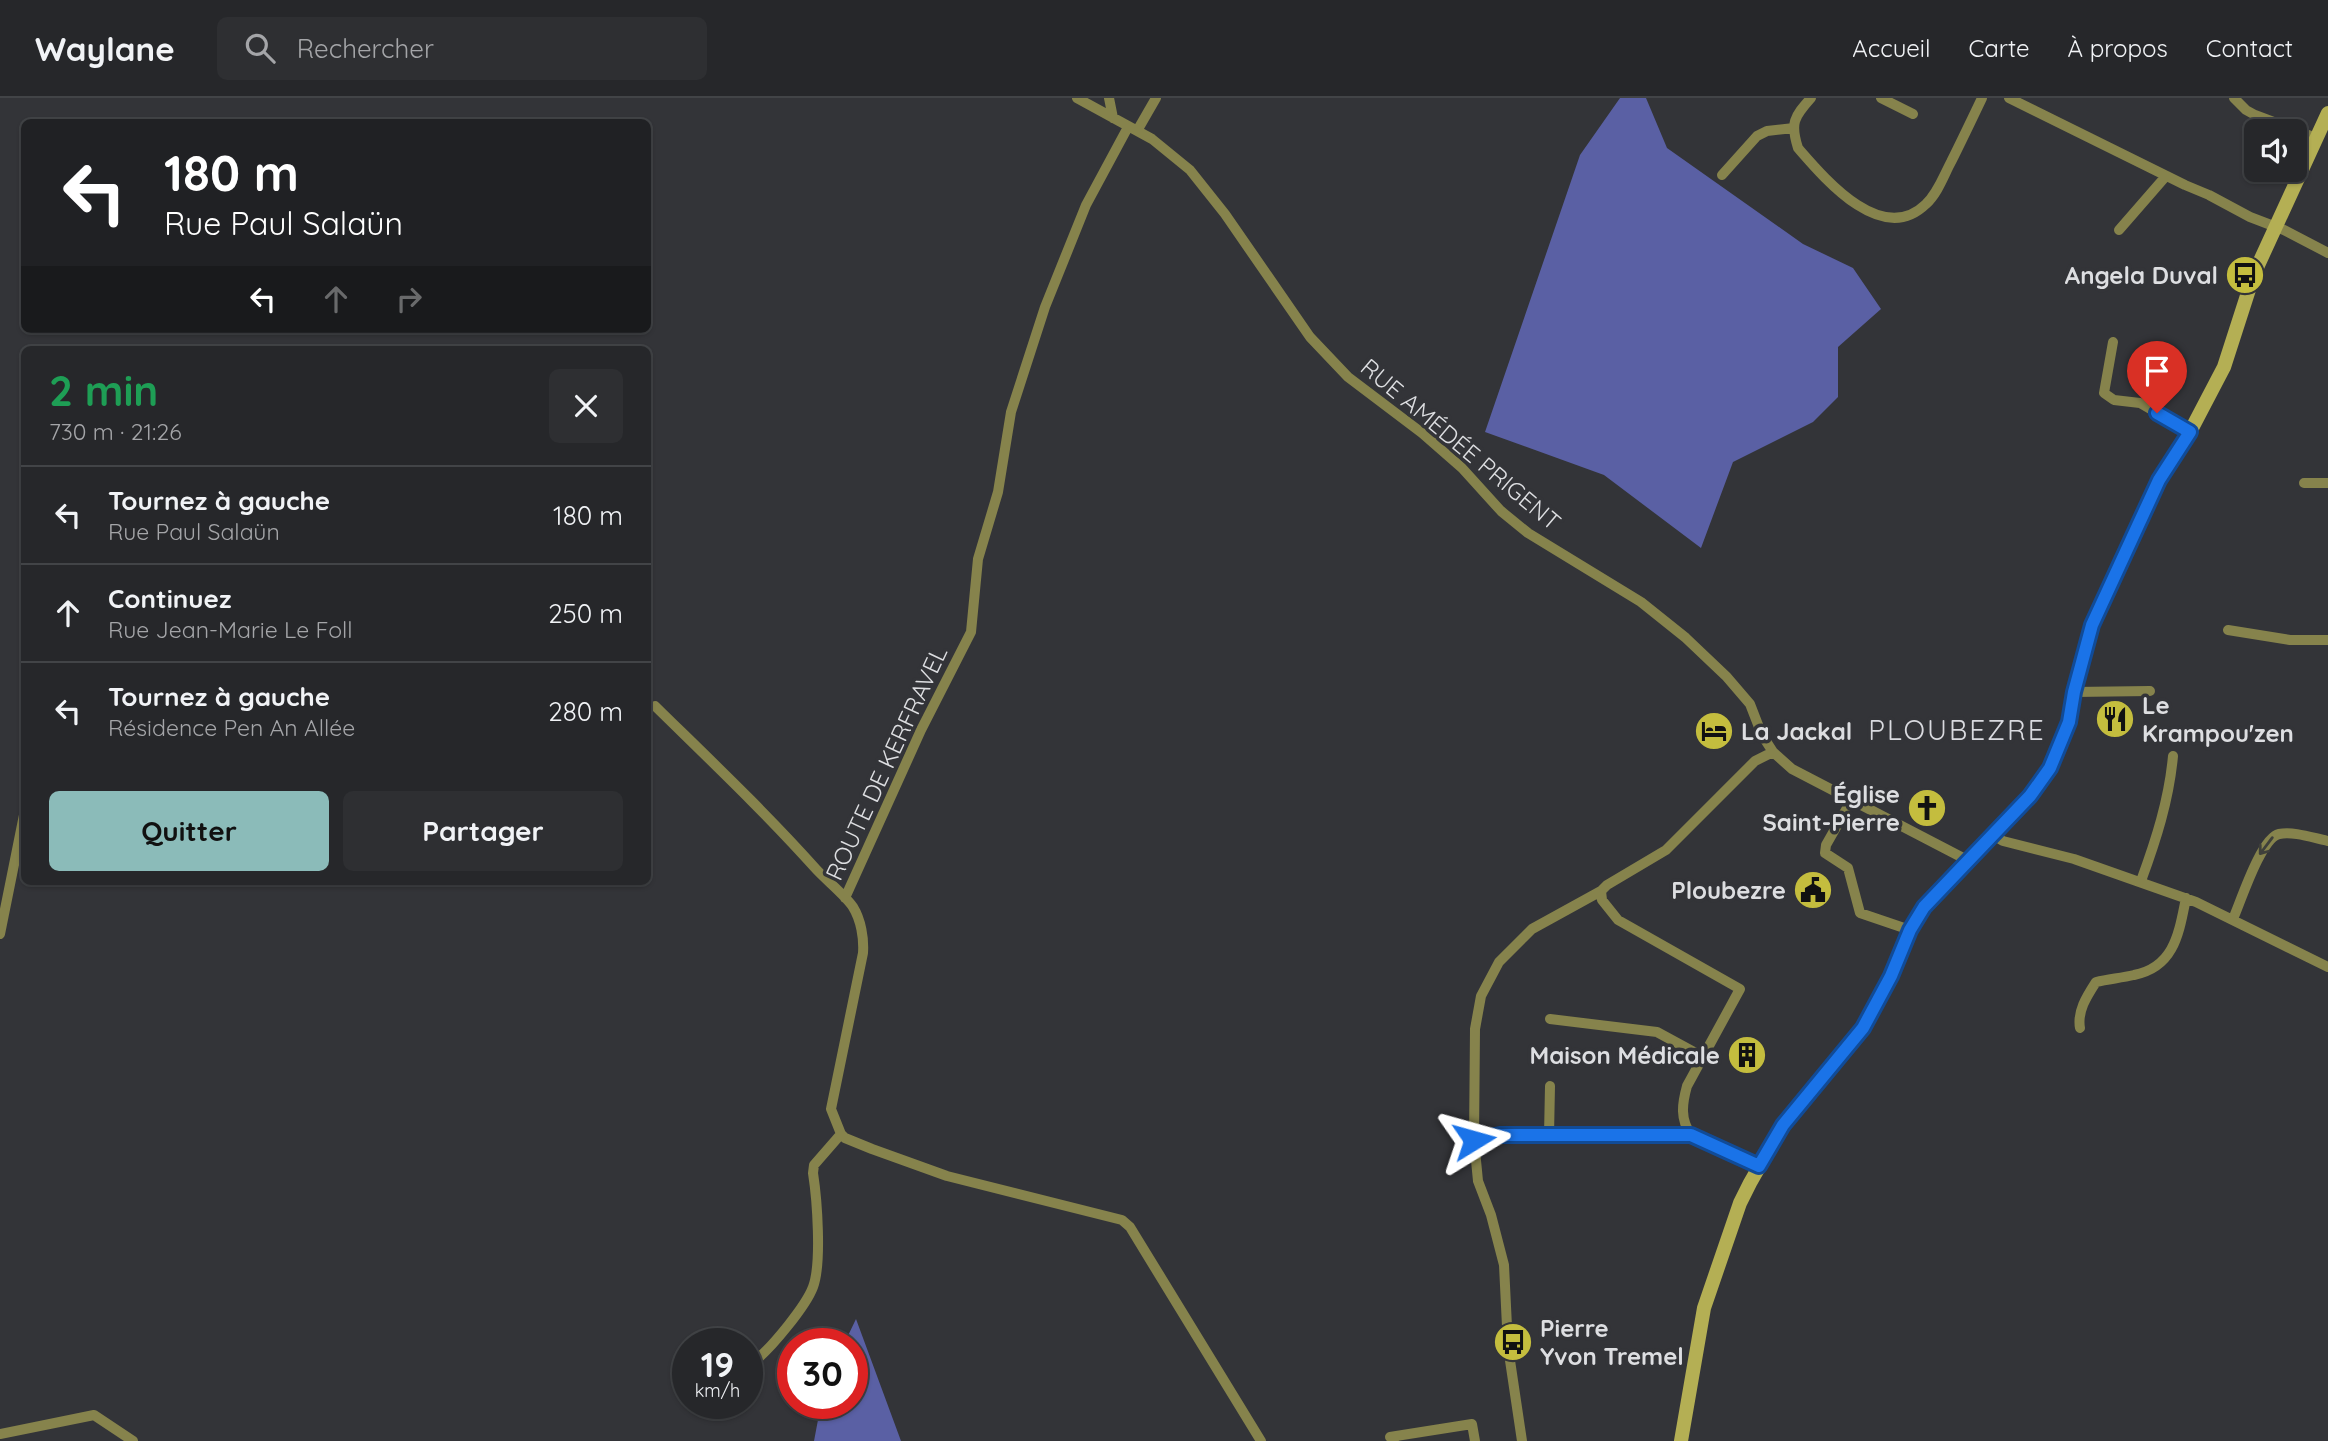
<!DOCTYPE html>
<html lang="fr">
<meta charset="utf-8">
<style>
:root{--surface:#26272a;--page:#2e2f32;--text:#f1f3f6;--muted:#a4a5a8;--line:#424447;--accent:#8bbbb9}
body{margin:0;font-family:Quicksand,sans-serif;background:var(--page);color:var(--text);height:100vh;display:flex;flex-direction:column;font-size:26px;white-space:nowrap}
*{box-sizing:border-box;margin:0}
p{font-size:23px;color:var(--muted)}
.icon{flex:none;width:38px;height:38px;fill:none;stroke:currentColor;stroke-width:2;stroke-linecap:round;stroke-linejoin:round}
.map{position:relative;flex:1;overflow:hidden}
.sheet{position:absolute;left:21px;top:248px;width:630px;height:539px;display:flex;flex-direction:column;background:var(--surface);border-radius:10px;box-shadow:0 2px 5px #0004,0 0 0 2px var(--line)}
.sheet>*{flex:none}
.banner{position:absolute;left:21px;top:21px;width:630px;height:214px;border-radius:10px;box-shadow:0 2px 5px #0004,0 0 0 2px var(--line);background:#202124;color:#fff;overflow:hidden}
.tools{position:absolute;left:2244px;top:21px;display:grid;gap:14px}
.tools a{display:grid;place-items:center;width:63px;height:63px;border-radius:10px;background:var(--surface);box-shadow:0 2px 5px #0004,0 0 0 2px var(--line);font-size:35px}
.speed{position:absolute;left:672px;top:1230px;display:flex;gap:14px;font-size:35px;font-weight:700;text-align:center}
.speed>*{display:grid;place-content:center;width:91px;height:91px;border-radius:50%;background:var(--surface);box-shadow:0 2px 5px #0004,0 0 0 2px var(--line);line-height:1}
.speed small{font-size:18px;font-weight:400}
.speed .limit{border:10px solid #d22;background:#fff;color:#111}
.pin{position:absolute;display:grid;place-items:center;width:60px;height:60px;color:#fff;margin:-72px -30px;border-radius:50% 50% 50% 0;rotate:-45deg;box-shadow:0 0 7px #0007}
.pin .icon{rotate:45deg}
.me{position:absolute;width:77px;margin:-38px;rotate:82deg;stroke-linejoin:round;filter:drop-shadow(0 0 5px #0008)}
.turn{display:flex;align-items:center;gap:24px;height:147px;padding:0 28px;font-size:32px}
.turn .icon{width:91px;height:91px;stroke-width:2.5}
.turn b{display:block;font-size:49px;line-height:60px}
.lanes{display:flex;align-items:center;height:66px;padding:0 28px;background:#0003;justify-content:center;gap:35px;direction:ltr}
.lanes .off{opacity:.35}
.round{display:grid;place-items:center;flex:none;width:74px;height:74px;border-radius:10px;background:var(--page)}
.headline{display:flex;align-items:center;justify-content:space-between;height:119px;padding:0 28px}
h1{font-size:42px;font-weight:800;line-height:52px;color:#1e9e55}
.cta{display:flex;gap:14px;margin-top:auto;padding:14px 28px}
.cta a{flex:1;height:80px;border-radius:10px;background:var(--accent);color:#111;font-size:28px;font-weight:800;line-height:80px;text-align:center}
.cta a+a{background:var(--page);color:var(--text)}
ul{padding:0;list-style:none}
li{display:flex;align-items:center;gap:21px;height:98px;padding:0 28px;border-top:2px solid var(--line)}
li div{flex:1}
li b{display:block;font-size:26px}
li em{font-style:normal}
header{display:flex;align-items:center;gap:42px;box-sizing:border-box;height:98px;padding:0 35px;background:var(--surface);border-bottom:2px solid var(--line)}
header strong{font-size:33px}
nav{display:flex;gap:38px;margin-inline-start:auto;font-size:24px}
.search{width:490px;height:63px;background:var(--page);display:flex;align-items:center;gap:18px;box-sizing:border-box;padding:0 24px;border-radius:10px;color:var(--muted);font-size:26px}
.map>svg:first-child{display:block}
.forest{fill:#5a60a4}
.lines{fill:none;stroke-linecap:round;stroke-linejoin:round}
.minor{stroke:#86834c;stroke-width:10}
.secondary{stroke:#b4af54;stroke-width:14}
.oneway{stroke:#3f403b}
.route-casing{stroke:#114b97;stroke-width:18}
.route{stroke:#1a73e8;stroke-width:12}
.labels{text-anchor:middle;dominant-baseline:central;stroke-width:7;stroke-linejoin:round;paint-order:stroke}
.poi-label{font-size:24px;font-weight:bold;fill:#dddee1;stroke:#333438;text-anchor:end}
.street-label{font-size:24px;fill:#dddee1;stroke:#333438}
.quarter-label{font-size:28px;letter-spacing:2px;fill:#d9dadf;stroke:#333438}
</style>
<header>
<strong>Waylane</strong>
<div class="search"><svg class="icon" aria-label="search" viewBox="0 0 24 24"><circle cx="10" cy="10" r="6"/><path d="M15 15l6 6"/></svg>Rechercher</div>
<nav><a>Accueil</a><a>Carte</a><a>À propos</a><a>Contact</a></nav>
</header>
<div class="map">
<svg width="2328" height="1343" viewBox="0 0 2328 1343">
<rect width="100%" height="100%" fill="#333438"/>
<path class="forest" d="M 1620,0 L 1646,0 L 1667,50 L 1803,146 L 1853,170 L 1881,211 L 1838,249 L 1838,299 L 1813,324 L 1733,364 L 1701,450 L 1604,377 L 1485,334 L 1580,57 Z
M 856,1221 L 901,1343 L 814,1343 L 821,1306 L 852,1306 L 852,1246 L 844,1246 Z"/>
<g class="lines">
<path class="minor" d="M 1077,0 L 1152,41 L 1190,72 L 1225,116 L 1310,239 L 1348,279 L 1422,335 L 1462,370 L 1501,413 L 1528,435 L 1641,504 L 1686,540 L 1726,578 L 1750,606 L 1762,637 L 1773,654 L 1792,671 L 1967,762
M 1109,0 L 1113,20
M 1811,0 C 1794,19 1790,25 1798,50 C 1825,81 1882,149 1926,106 C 1938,95 1944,77 1951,64 C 1962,42 1972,21 1982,0
M 1881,0 L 1913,16
M 2009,0 L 2185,87 L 2209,97 L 2250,119 L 2284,132 L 2328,155
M 2234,0 L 2246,12 L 2255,17 L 2316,40
M 1137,33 L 1156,0
M 1722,77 L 1757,38 L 1767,33 L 1794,30
M 2119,132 L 2166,78
M 2113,244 L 2104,295 L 2114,302 L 2140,305 L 2190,334
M 2304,385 L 2328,385
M 2228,532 L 2290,542 L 2328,542
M 2074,594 L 2150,593
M 655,608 C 709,661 765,714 816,771 C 826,782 846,798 853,809 C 861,822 864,840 863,855 L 831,1011 L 841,1036 L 845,1040 L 872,1051 L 947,1078 L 1122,1122 L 1130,1129 L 1261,1343
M 1851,703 L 1826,747 L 1825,755 L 1848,770 L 1860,815 L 1910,832
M 1993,737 L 2003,743 L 2074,761 L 2196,804 L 2328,869
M 2141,783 C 2156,742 2169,702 2173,658
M 1601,793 L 1602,802 L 1618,822 L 1740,891 L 1687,988 C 1682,1006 1680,1021 1691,1037
M 845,800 L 921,632 L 971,534 L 978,461 L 998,394 L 1011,314 L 1045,209 L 1086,107 L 1128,29
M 2233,821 C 2241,803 2261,740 2279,736 C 2294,733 2313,740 2328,743
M 0,836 L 24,717
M 1550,921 L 1657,934 L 1703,959
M 2080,930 C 2077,913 2087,898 2096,884 C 2109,881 2121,880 2134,877 C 2175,869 2179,834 2186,800
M 1549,1037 L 1550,988
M 1474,1042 L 1500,1037 L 1691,1037 L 1759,1068
M 756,1262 C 772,1249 806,1208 813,1189 C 822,1165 817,1101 813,1075 L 814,1067 L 841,1036
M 0,1336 L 94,1317 L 133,1343
M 1394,1343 L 1390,1339 L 1472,1326 L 1475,1343
M 1522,1343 L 1508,1249 L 1504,1167 L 1491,1117 L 1478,1083 L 1474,1042 L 1475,931 L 1481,898 L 1499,864 L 1532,831 L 1601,793 L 1607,787 L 1666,752 L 1755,663 L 1773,654"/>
<path class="secondary" d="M 1681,1343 L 1704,1210 L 1740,1105 L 1750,1085 L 1783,1027 L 1862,930 L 1891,878 L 1910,832 L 1924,809 L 2030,697 L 2051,670 L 2069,623 L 2074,594 L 2092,527 L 2159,382 L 2190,334 L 2224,269 L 2254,176 L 2328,15"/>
</g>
<defs><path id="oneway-shaft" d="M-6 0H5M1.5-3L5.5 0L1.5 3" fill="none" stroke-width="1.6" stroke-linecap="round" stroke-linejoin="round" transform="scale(1.75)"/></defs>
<use class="oneway" href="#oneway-shaft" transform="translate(2266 748) rotate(127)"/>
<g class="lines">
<g class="route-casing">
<path id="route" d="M 1474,1042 L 1500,1037 L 1691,1037 L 1759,1068 L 1783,1027 L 1863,930 L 1891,878 L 1910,832 L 1924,809 L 2030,698 L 2050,670 L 2069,624 L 2074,594 L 2092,527 L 2159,382 L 2190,334 L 2157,315"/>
</g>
<use href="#route" class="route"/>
</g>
<defs>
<g id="bus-disc" transform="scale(2.0125)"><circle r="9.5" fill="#c4bd3e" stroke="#333438"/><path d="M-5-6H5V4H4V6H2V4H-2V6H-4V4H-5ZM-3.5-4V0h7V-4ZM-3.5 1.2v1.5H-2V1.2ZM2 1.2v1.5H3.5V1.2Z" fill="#111"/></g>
<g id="restaurant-disc" transform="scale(2.0125)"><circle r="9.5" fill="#c4bd3e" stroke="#333438"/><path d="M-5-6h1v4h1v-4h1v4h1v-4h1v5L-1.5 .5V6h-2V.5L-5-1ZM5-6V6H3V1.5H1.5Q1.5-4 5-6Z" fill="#111"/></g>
<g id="hotel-disc" transform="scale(2.0125)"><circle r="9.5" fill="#c4bd3e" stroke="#333438"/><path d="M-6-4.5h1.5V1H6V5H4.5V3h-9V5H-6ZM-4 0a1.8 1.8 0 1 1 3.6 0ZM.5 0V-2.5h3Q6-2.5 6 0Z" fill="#111"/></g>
<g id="church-disc" transform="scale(2.0125)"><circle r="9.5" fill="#c4bd3e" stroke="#333438"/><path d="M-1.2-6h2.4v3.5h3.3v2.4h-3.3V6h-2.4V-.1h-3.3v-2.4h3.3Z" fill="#111"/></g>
<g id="civic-disc" transform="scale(2.0125)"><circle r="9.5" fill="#c4bd3e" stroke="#333438"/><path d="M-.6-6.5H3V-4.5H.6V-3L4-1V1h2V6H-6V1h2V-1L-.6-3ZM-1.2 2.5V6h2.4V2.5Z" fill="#111"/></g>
<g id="building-disc" transform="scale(2.0125)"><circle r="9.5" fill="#c4bd3e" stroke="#333438"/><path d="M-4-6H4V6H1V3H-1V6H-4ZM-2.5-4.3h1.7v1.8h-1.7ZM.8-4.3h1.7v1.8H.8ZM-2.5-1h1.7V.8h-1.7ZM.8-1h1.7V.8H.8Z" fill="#111"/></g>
</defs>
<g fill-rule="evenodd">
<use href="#bus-disc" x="2245" y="177"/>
<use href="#restaurant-disc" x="2115" y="621"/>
<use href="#hotel-disc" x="1714" y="633"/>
<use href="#church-disc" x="1927" y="710"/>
<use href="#civic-disc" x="1813" y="792"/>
<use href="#building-disc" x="1747" y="957"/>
<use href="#bus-disc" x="1513" y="1244"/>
</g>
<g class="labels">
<g class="poi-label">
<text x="2218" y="177">Angela Duval</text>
<text x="2142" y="607" text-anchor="start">Le<tspan x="2142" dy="28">Krampou'zen</tspan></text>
<text x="1741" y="633" text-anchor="start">La Jackal</text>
<text x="1900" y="696">Église<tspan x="1900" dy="28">Saint-Pierre</tspan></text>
<text x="1786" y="792">Ploubezre</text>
<text x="1720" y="957">Maison Médicale</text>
<text x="1540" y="1230" text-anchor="start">Pierre<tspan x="1540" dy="28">Yvon Tremel</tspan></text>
</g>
<g class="street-label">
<text transform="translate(1461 346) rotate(40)">RUE AMÉDÉE PRIGENT</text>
<text transform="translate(886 665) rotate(-65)">ROUTE DE KERFRAVEL</text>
</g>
<g class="quarter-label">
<text x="1957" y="631">PLOUBEZRE</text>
</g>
</g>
</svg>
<div class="tools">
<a><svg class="icon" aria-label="sound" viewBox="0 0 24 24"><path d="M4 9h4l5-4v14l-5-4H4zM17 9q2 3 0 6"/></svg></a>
</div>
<div class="speed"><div>19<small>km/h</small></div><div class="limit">30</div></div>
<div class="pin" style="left:2157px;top:315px;background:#d93025"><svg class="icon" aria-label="arrive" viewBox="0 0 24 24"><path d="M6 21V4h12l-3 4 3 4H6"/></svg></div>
<svg class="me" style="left:1474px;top:1042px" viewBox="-20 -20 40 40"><path d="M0-17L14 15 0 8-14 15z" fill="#1a73e8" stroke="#fff" stroke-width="4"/></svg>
<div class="banner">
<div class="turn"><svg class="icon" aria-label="left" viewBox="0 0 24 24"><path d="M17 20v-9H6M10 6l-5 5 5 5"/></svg><div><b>180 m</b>Rue Paul Salaün</div></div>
<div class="lanes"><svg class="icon" aria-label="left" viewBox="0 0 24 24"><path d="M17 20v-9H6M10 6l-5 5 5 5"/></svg><svg class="icon off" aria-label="ahead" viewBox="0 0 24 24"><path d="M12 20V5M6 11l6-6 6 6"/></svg><svg class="icon off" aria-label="right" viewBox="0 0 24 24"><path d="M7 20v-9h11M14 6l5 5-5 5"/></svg></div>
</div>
<section class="sheet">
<div class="headline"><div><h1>2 min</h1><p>730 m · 21:26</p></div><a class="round"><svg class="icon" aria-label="close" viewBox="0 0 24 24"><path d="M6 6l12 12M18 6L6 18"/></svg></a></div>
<ul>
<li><svg class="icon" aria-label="left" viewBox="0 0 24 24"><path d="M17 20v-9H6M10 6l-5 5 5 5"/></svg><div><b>Tournez à gauche</b><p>Rue Paul Salaün</p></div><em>180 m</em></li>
<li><svg class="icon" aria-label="ahead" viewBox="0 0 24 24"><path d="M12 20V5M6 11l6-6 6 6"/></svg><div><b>Continuez</b><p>Rue Jean-Marie Le Foll</p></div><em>250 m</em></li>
<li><svg class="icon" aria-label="left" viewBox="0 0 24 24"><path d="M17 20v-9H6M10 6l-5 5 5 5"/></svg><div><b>Tournez à gauche</b><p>Résidence Pen An Allée</p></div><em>280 m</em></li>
</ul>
<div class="cta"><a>Quitter</a><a>Partager</a></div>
</section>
</div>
